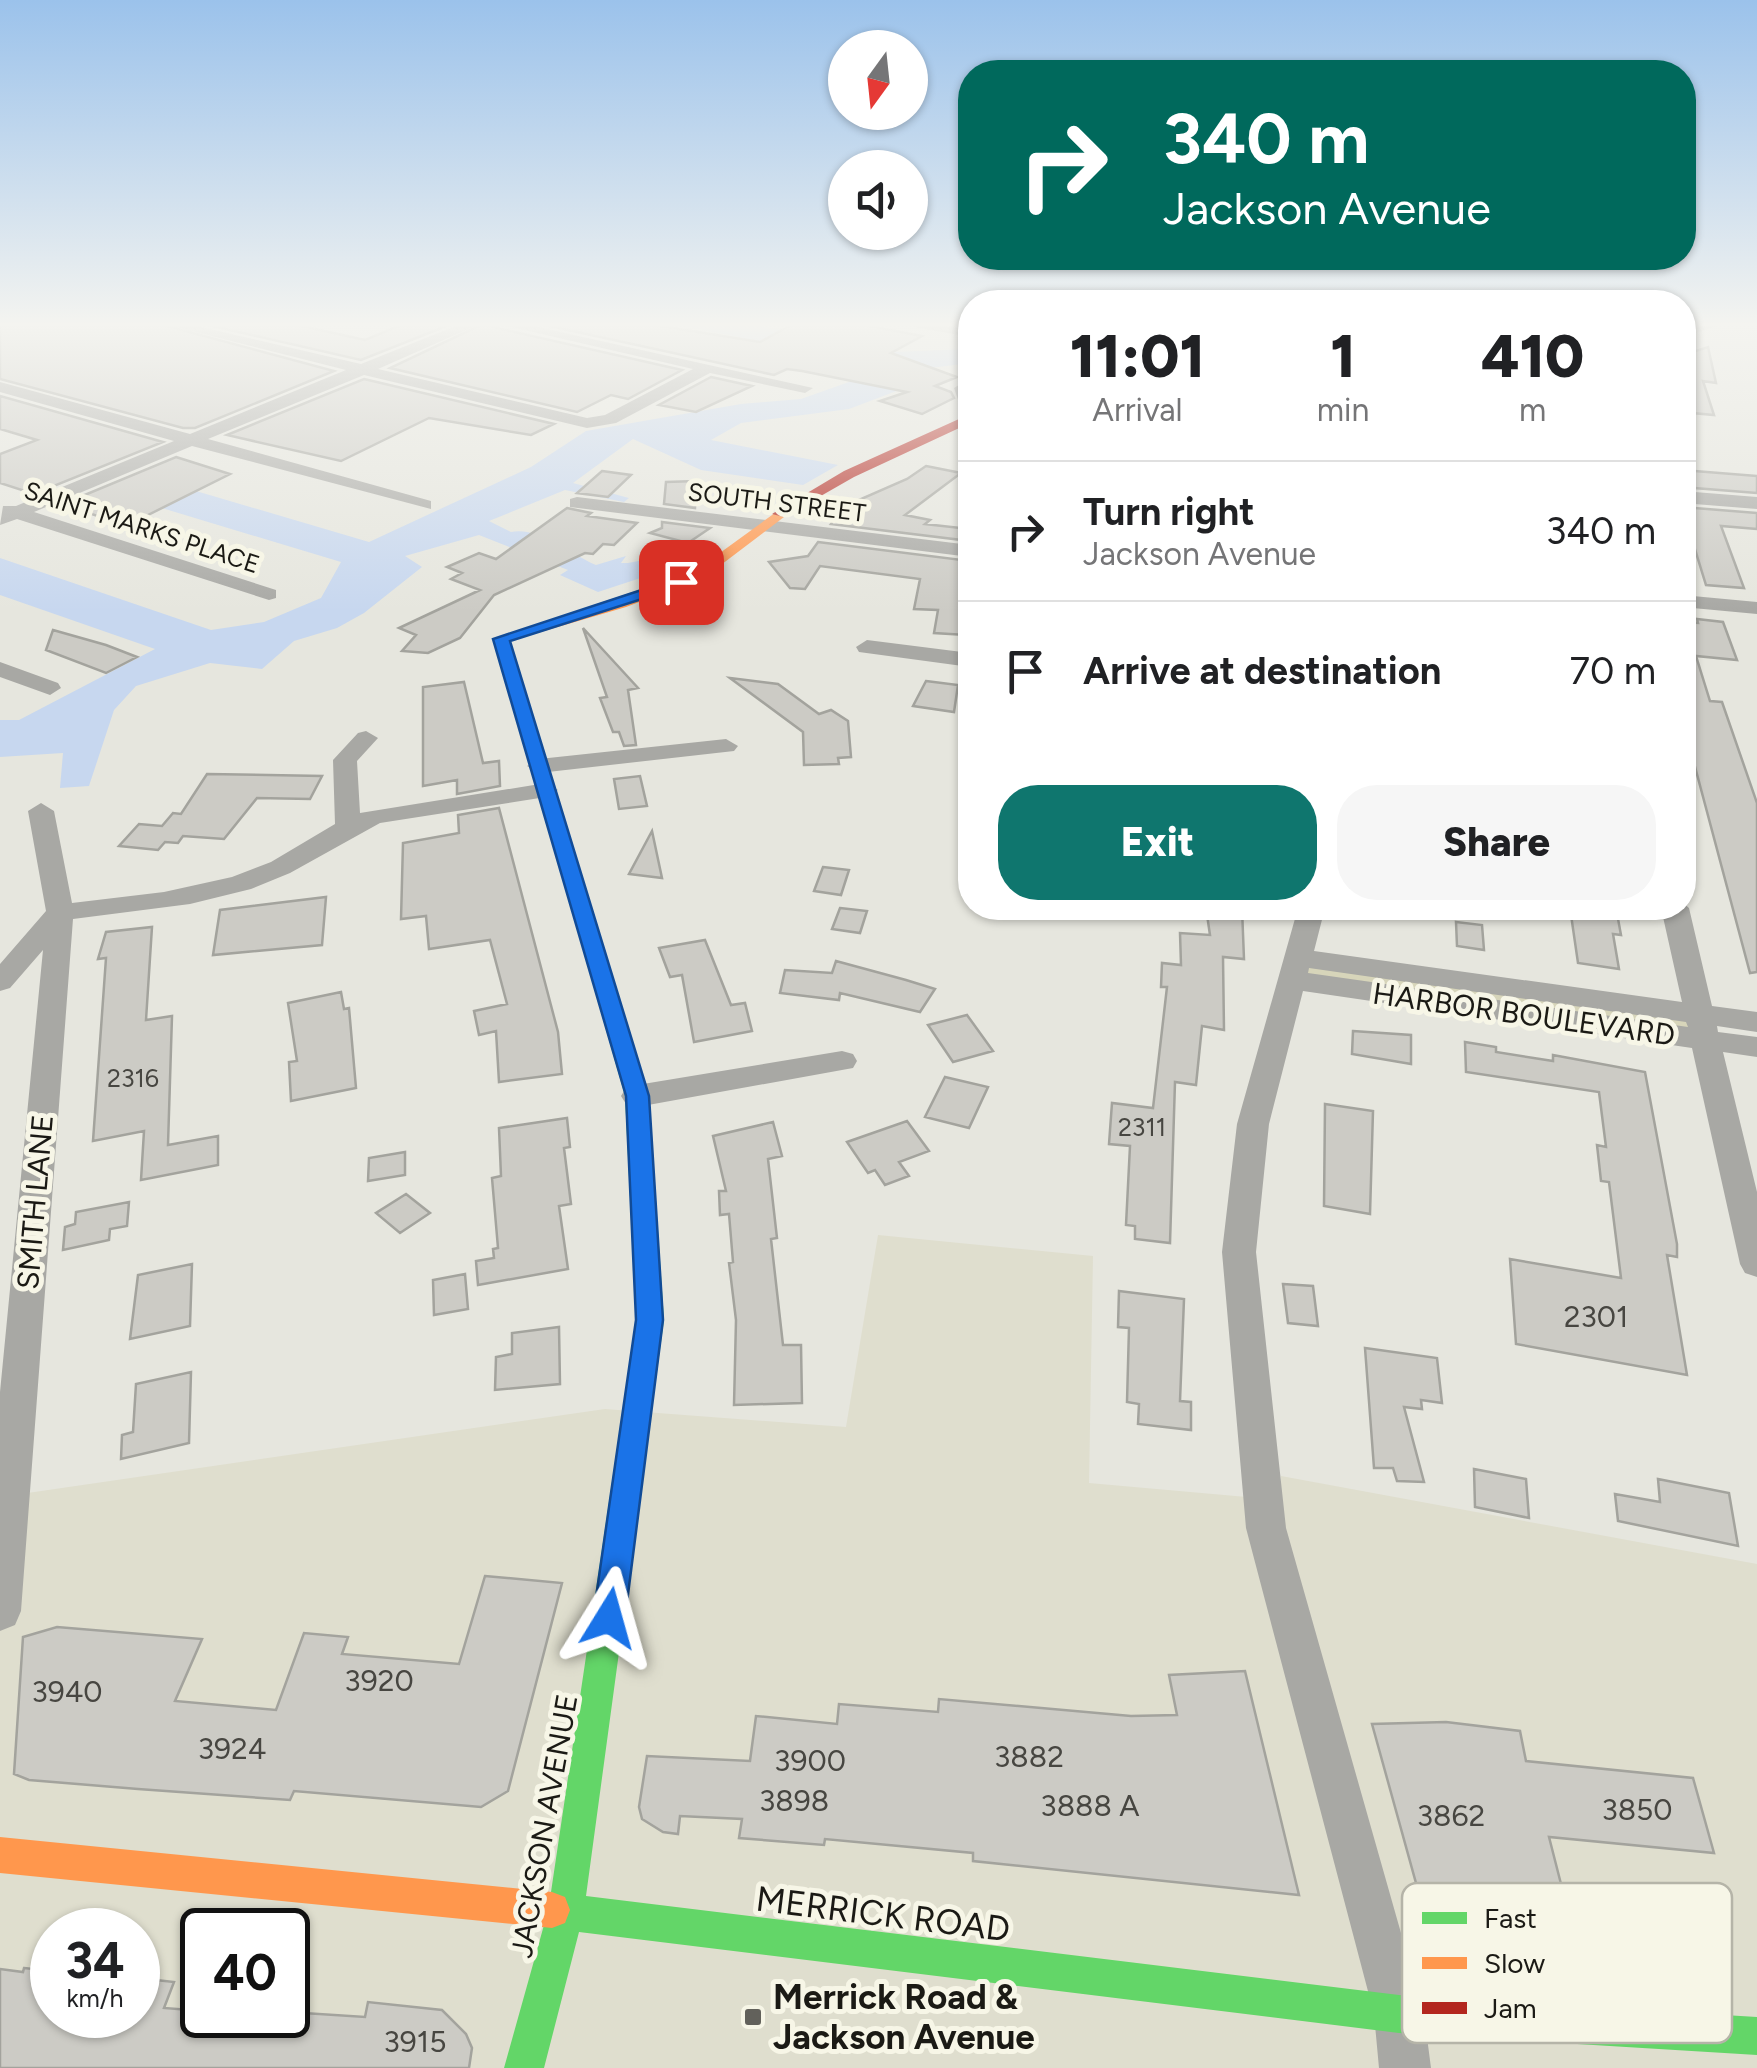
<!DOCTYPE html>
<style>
:root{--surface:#fff;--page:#f6f6f6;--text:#202124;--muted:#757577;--line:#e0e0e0;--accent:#0f766e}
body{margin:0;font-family:Figtree,sans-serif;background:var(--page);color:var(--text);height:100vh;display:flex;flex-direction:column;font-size:38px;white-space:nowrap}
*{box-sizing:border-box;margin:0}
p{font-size:32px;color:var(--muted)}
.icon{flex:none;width:55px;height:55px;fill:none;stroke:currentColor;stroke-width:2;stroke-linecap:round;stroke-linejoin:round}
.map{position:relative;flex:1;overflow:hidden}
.side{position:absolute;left:958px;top:290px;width:738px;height:630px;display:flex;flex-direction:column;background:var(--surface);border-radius:40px;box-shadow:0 2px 8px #0004}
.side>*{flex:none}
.banner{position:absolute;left:958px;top:60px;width:738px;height:210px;border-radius:40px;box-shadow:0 2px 8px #0004;background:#00695c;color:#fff;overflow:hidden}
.needle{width:65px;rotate:195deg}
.fabs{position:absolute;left:828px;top:30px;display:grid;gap:20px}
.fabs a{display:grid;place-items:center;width:100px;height:100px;border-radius:50%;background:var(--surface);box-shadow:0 2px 8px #0004;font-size:50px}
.speed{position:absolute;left:30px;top:1908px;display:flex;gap:20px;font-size:50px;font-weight:700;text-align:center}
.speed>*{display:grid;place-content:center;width:130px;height:130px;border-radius:50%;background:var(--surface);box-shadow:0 2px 8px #0004;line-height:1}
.speed small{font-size:25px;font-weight:400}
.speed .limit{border:5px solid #111;border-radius:15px;background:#fff;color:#111}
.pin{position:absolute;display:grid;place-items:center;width:85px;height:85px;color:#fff;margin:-42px;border-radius:20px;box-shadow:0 5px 15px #0006}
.me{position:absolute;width:110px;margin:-55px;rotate:8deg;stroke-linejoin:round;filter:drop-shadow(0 0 8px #0008)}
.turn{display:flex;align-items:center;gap:35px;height:210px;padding:0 40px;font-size:45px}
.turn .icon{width:130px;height:130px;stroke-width:2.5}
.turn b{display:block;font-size:70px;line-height:85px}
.eta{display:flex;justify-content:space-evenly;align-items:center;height:170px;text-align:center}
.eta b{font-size:60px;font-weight:800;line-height:70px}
.action{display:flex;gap:20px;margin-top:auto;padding:20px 40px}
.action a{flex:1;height:115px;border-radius:40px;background:var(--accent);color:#fff;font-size:40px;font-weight:800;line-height:115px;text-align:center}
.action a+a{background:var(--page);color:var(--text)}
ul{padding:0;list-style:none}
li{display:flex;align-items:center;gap:30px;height:140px;padding:0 40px;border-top:2px solid var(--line)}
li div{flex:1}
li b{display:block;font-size:38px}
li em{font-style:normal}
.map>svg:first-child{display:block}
.built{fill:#dfdece;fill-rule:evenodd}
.green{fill:#d7d5ba}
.water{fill:#c7d7ef}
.building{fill:#cccbc5;stroke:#a3a39d;stroke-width:2.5}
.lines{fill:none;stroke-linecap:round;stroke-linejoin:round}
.street{fill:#a8a8a4;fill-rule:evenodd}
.fast{fill:#63d668;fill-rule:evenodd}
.slow{fill:#ff974d;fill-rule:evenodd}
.jam{fill:#b3261e;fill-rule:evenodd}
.route{fill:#1a73e8;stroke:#114b97;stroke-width:2.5}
.poi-dot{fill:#62615b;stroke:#f7f6e7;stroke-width:4}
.labels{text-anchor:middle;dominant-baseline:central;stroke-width:10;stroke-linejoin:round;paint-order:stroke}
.far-street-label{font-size:25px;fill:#1b1a15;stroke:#f7f6e7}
.number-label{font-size:25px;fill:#474641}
.street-label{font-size:30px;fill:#1b1a15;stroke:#f7f6e7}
.near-number-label{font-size:30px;fill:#474641}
.near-street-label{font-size:35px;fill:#1b1a15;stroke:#f7f6e7}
.near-poi-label{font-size:35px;font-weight:bold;fill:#1b1a15;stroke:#f7f6e7;text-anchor:start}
.key{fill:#f7f6e7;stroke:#b5b4a8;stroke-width:2.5}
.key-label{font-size:28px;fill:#1b1a15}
</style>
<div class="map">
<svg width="1757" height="2068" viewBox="0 0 1757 2068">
<rect width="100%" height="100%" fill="#e6e6de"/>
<path class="built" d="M 878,1235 L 1093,1256 L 1089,1483 L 1281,1500 L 1281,1476 L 1757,1564 L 1757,2068 L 0,2068 L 0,1497 L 605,1409 L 846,1427 ZM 52,1930 L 138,1930 L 138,2015 L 52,2015 ZM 202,1930 L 288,1930 L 288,2015 L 202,2015 Z"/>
<path class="green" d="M 1303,962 L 1692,1017 L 1696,1036 L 1300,978 Z"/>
<path class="water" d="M 670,323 L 746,323 L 892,352 L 970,349 L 970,363 L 914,370 L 907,387 L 849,409 L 741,423 L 711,440 L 838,465 L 803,485 L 701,470 L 633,439 L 573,483 L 629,498 L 624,502 L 565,490 L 489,521 L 511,532 C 538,526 572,555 596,565 L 626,556 L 621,563 L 628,563 L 697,550 L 705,553 L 692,561 L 598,592 L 560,575 L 568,570 L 479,535 L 405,556 L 422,567 L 364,613 L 337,628 L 294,641 L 262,669 L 210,663 L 136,686 L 114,710 L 89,786 L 60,788 L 63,753 L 0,757 L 0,720 L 19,720 L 155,649 L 0,595 L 0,558 L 211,630 L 264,622 L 321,598 L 341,562 L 132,499 L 169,483 L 369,542 L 531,467 L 586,431 L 741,404 L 801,399 L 863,377 L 866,363 Z"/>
<path class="building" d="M 0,323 L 156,323 L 334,371 L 195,428 L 183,428 L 0,379 Z
M 199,323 L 288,323 L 365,340 L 401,325 L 454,323 L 361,360 Z
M 485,323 L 493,327 L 682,370 L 628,399 L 611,395 L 577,412 L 390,368 Z
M 536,323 L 642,323 L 760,342 L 795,323 L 854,323 L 922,336 L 891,353 L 957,377 L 935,386 L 951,392 L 954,398 L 922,414 L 880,401 L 907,392 L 802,371 L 787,369 L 774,375 Z
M 1688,339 L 1693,352 L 1708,347 L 1716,383 L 1703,381 L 1714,415 L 1682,412 L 1682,340 Z
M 711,377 L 752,386 L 696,412 L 659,405 Z
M 364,379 L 554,424 L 531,435 L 429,418 L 341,461 L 227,435 Z
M 0,396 L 163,442 L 34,494 L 0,483 L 0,454 L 37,440 L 0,429 Z
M 176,457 L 230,474 L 126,526 L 63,504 Z
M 926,466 L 961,473 L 905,515 L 930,520 L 925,524 L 970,529 L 970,541 L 831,524 L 845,506 L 907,479 Z
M 1682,470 L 1757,476 L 1757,493 L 1682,487 Z
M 602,471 L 631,475 L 608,497 L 577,493 Z
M 696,481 L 695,508 L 664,504 L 666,482 Z
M 1682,507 L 1757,513 L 1757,529 L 1721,526 L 1744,588 L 1706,585 Z
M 567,508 L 591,513 L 587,516 L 637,523 L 614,545 L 603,544 L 593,554 L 585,553 L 494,595 L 460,638 L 428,653 L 402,651 L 416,635 L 399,628 L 480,590 L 451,579 L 462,573 L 447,567 L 479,553 L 496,559 Z
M 662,522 L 710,528 L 688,543 L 650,533 L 662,528 Z
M 818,542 L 970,561 L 966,635 L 934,633 L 938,610 L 914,609 L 920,579 L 820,566 L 805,589 L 790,588 L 769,562 L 808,556 Z
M 1697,619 L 1723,622 L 1737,660 L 1696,656 L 1710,701 L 1722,702 L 1757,803 L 1757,972 L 1750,973 L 1682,718 L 1682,622 L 1698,623 Z
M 583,628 L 638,688 L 628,690 L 636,745 L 624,746 L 619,732 L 613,732 L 600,698 L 607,697 Z
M 53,630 L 106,645 L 137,657 L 106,673 L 46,650 Z
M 730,678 L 778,684 L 819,714 L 831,710 L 848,721 L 851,757 L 838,758 L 839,764 L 804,765 L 803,732 Z
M 926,681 L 958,685 L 954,712 L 913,706 Z
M 464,682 L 483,763 L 499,761 L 500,786 L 457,794 L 457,780 L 423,786 L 423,687 Z
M 207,774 L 322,776 L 310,799 L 257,798 L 224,839 L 183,836 L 178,843 L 165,842 L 158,850 L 119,846 L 139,824 L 162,826 L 173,813 L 181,814 Z
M 640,776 L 647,806 L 619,809 L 614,779 Z
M 499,808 L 558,1032 L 562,1074 L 499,1082 L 496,1031 L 479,1035 L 474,1011 L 507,1004 L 490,940 L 429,949 L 426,916 L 401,919 L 403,843 L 459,833 L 458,815 Z
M 652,831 L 662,878 L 629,874 Z
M 823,867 L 849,870 L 841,895 L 814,891 Z
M 326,897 L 322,945 L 213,955 L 220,910 Z
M 840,908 L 867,911 L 860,933 L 832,929 Z
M 1206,908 L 1242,908 L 1244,959 L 1223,957 L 1224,1030 L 1202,1026 L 1196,1085 L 1175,1082 L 1170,1243 L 1135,1239 L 1135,1226 L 1126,1225 L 1130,1146 L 1109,1144 L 1112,1103 L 1153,1108 L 1167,987 L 1161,987 L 1162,963 L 1181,965 L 1180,933 L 1210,935 Z
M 1570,908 L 1616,908 L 1621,935 L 1613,934 L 1619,969 L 1578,963 Z
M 1456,922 L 1482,925 L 1484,950 L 1457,946 Z
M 152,927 L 146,1020 L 172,1016 L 168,1145 L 218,1136 L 218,1165 L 141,1180 L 144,1131 L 93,1141 L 106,958 L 98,959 L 106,932 Z
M 705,940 L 731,1005 L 745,1003 L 752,1031 L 694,1042 L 682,975 L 670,977 L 659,948 Z
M 836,961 L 906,980 L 935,989 L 920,1012 L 840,993 L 839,1000 L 780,993 L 785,970 L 832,973 Z
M 341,992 L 344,1009 L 349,1008 L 356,1088 L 291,1101 L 289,1062 L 297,1061 L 288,1003 Z
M 967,1015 L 993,1051 L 953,1062 L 928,1025 Z
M 1353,1031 L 1411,1035 L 1411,1064 L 1352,1054 Z
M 1465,1042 L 1496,1047 L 1496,1052 L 1553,1061 L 1553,1055 L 1645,1072 L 1677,1244 L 1677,1257 L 1667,1255 L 1687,1375 L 1516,1344 L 1510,1259 L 1621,1278 L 1609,1182 L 1601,1181 L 1597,1145 L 1606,1147 L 1599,1092 L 1466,1072 Z
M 945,1077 L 988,1087 L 969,1128 L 925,1117 Z
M 1325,1104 L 1373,1111 L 1370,1214 L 1324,1206 Z
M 567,1118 L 570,1147 L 564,1148 L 571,1204 L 559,1206 L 568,1269 L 478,1285 L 476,1261 L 494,1258 L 493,1249 L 498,1248 L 492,1178 L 501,1176 L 499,1128 Z
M 907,1121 L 929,1151 L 899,1162 L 909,1176 L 885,1185 L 875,1170 L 868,1173 L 847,1142 Z
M 773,1122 L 782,1156 L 768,1159 L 777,1238 L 771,1239 L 783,1345 L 801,1345 L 802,1403 L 734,1405 L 736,1320 L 729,1263 L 733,1262 L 729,1214 L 720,1215 L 719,1191 L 726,1191 L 713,1136 Z
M 405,1152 L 405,1175 L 368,1181 L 369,1158 Z
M 406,1194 L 430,1213 L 400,1233 L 376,1213 Z
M 129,1202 L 127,1226 L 110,1229 L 109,1240 L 63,1250 L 65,1227 L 75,1224 L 76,1212 Z
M 192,1264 L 190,1326 L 130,1339 L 138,1275 Z
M 465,1274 L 468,1309 L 434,1315 L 433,1280 Z
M 1283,1284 L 1313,1286 L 1318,1326 L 1288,1323 Z
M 1119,1291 L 1184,1299 L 1180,1401 L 1191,1402 L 1191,1430 L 1138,1424 L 1139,1404 L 1127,1402 L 1129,1328 L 1118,1327 Z
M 559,1327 L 560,1384 L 495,1390 L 496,1357 L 512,1354 L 512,1333 Z
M 1365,1348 L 1437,1358 L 1442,1403 L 1421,1400 L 1422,1409 L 1404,1407 L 1424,1482 L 1397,1481 L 1393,1468 L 1374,1468 Z
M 191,1372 L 189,1443 L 121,1459 L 122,1435 L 133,1432 L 136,1384 Z
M 1474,1469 L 1526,1479 L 1529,1518 L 1475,1507 Z
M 1658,1479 L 1729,1493 L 1738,1546 L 1618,1521 L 1615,1494 L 1660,1502 Z
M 485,1576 L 562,1583 L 508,1791 L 481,1807 L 294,1791 L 290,1800 L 138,1789 L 29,1780 L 14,1774 L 23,1637 L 57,1627 L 202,1639 L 175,1701 L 276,1710 L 304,1633 L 348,1637 L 342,1654 L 459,1664 Z
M 1245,1671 L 1299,1895 L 973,1861 L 973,1853 L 825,1839 L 824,1845 L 739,1838 L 742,1819 L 680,1816 L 678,1834 L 663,1832 L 642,1819 L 639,1807 L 647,1756 L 750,1761 L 756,1716 L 837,1724 L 839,1704 L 938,1712 L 939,1699 L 1131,1716 L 1177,1715 L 1169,1675 Z
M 1446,1722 L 1520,1731 L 1526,1761 L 1693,1778 L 1714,1853 L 1549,1837 L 1572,1927 L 1437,1915 L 1421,1901 L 1372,1724 Z
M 24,1968 L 52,1971 L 52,2015 L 138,2015 L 138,1978 L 174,1982 L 164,2008 L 202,2011 L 202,2015 L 288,2012 L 365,2017 L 368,2002 L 442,2010 L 466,2034 L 472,2048 L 469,2068 L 0,2068 L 0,1969 L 23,1972 Z"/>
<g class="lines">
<path class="street" d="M 160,323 L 184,323 L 361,364 L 463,323 L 482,323 L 378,369 L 587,418 L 605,415 L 693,369 L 494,323 L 520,323 L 813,388 L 805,393 L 710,373 L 616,423 L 587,428 L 364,375 L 208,439 L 431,501 L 431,509 L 192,446 L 34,512 L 276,590 L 276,598 L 269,600 L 17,519 L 0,525 L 3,506 L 16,506 L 174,441 L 0,392 L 0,382 L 190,434 L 346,370 Z
M 908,323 L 970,329 L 970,337 L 915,327 Z
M 1704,323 L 1727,323 L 1682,337 L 1682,328 Z
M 962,383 L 970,388 L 970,416 L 962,411 L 954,388 Z
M 1682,491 L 1757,497 L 1757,509 L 1682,503 Z
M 577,497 L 970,545 L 970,557 L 570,507 L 570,499 Z
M 1682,595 L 1757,602 L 1757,614 L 1682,607 Z
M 867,640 L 970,653 L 970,667 L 859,652 L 856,647 Z
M 0,662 L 58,683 L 61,688 L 50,695 L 0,677 Z
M 366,731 L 378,738 L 357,761 L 360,813 L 546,783 L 558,790 L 546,797 L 380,823 L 290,873 L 251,889 L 190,904 L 73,919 L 21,1611 L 15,1625 L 0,1631 L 0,1392 L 43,950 L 10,988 L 0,991 L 0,964 L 46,911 L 28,811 L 41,803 L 54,811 L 72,903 L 164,892 L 232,877 L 271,862 L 335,824 L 333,760 L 358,733 Z
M 726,739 L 738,746 L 734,751 L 539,773 L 527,766 L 539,759 Z
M 1682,902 L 1689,908 L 1712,1006 L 1757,1012 L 1757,1032 L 1717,1026 L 1718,1032 L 1757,1037 L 1757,1057 L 1723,1052 L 1757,1192 L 1757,1277 L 1745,1273 L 1740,1264 L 1692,1048 L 1303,991 L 1269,1124 L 1256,1252 L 1286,1528 L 1424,2014 L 1431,2068 L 1379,2068 L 1374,2014 L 1246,1528 L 1222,1252 L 1237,1124 L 1298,908 L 1325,908 L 1314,951 L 1682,1002 L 1661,908 L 1682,908 ZM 1309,968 L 1686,1022 L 1688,1027 L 1308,973 Z
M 842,1051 L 853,1054 L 857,1061 L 853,1068 L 637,1107 L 626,1104 L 621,1096 L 626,1088 L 637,1085 Z"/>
<path class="fast" d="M 570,863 L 580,869 L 649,1096 L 664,1320 L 586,1896 L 1399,1995 L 1757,2017 L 1757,2055 L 1399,2033 L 579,1932 L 544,2068 L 504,2068 L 544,1925 L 539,1923 L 534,1910 L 539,1897 L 551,1892 L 636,1320 L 625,1096 L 560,869 Z"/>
<path class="slow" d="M 779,510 L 786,514 L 784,517 L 705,577 L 626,607 L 510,641 L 580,869 L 570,875 L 563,873 L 493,639 L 695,571 Z
M 0,1837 L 552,1892 L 565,1897 L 570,1910 L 565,1923 L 552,1928 L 0,1873 Z"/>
<path class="jam" d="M 970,414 L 970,423 L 854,477 L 784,517 L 772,514 L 844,471 Z"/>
</g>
<linearGradient id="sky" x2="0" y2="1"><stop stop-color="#9bc2eb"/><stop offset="0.53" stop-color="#f4f4f0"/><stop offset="1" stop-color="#f4f4f0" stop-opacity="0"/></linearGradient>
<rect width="1757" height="612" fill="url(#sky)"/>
<path class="route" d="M 681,577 L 688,582 L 686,585 L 510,641 L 649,1096 L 663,1320 L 625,1618 L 621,1628 L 609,1632 L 598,1628 L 593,1618 L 636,1320 L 626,1096 L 493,639 Z"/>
<rect class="poi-dot" x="743" y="2007" width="20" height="20" rx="5"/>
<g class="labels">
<g class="far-street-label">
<text transform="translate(777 502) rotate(7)">SOUTH STREET</text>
<text transform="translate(142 527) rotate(18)">SAINT MARKS PLACE</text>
</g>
<g class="number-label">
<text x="133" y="1078">2316</text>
<text x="1142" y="1127">2311</text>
</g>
<g class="street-label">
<text transform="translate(1524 1014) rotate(8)">HARBOR BOULEVARD</text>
<text transform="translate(35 1202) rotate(-85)">SMITH LANE</text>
<text transform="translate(544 1826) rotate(-80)">JACKSON AVENUE</text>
</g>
<g class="near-number-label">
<text x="1596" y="1316">2301</text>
<text x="379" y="1680">3920</text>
<text x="67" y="1691">3940</text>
<text x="232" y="1748">3924</text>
<text x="1029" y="1756">3882</text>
<text x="810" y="1760">3900</text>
<text x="794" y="1800">3898</text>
<text x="1090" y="1805">3888 A</text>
<text x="1637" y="1809">3850</text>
<text x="1451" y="1815">3862</text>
<text x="415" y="2041">3915</text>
</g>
<g class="near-street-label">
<text transform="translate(883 1914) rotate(7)">MERRICK ROAD</text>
</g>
<g class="near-poi-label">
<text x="773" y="1997">Merrick Road &amp;<tspan x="773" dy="40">Jackson Avenue</tspan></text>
</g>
</g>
<rect x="1402" y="1883" width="330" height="160" rx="15" class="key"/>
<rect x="1422" y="1912" width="45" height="12" fill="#63d668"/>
<rect x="1422" y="1957" width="45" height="12" fill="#ff974d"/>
<rect x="1422" y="2002" width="45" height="12" fill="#b3261e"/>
<g class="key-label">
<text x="1484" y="1928">Fast</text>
<text x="1484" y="1973">Slow</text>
<text x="1484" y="2018">Jam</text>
</g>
</svg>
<div class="fabs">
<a><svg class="needle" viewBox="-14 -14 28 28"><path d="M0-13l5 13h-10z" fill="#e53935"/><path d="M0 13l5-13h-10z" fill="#757577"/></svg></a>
<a><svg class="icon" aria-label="sound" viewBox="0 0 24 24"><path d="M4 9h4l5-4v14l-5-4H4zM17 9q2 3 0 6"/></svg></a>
</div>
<div class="speed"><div>34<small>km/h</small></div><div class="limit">40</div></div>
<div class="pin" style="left:681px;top:582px;background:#d93025"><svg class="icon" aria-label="arrive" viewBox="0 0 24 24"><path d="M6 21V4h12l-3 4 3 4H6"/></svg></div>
<svg class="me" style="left:609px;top:1618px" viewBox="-20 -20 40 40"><path d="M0-17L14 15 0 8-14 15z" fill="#1a73e8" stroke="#fff" stroke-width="4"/></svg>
<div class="banner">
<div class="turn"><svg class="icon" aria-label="right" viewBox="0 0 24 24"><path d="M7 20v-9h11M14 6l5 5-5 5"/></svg><div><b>340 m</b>Jackson Avenue</div></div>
</div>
<section class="side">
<div class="eta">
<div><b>11:01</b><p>Arrival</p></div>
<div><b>1</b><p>min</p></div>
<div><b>410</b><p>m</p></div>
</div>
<ul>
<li><svg class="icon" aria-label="right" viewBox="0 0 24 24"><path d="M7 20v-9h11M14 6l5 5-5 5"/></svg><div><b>Turn right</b><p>Jackson Avenue</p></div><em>340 m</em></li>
<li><svg class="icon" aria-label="arrive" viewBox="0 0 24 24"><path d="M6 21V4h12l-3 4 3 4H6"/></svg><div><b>Arrive at destination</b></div><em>70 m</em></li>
</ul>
<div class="action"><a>Exit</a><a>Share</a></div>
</section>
</div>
